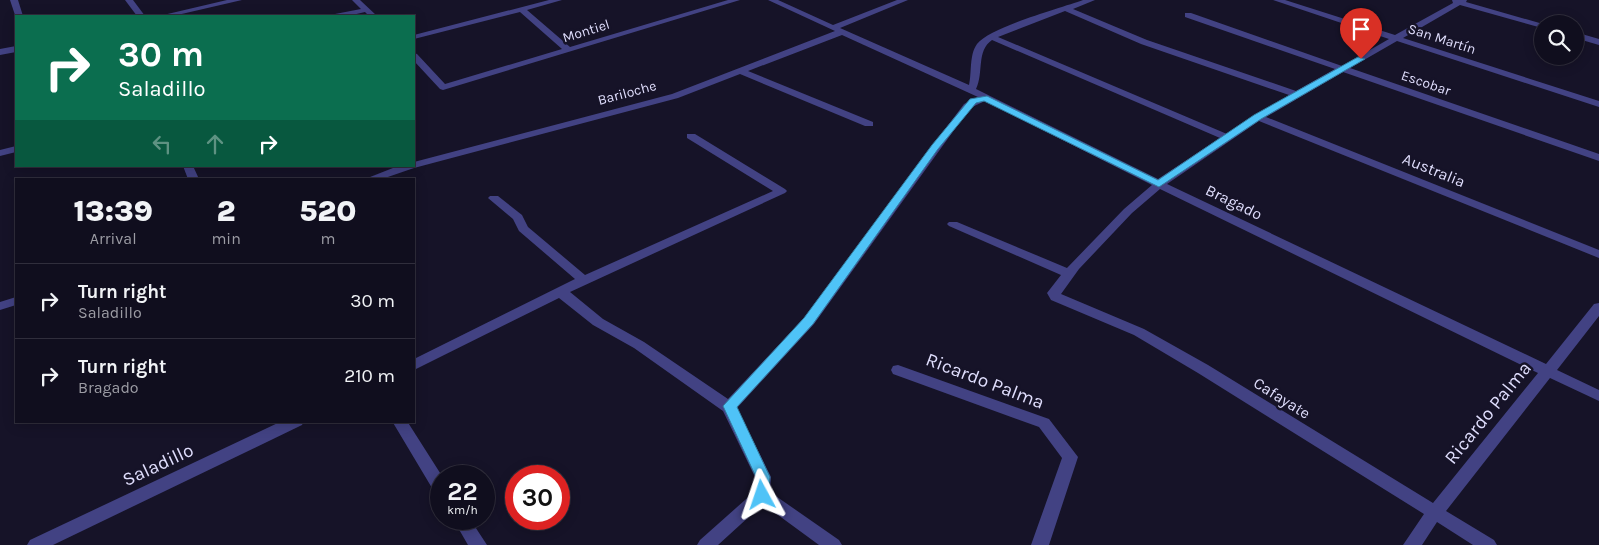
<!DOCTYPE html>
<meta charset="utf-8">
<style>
:root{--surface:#100e1e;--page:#191727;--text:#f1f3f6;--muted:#9c9ca4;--line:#302e3c}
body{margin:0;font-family:Karla,sans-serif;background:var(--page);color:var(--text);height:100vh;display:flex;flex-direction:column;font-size:19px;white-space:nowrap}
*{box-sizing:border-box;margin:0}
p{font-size:16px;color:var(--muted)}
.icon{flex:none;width:28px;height:28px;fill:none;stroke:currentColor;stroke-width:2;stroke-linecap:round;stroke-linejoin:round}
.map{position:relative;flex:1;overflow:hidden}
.drawer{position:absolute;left:15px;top:178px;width:400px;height:245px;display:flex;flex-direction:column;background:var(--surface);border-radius:0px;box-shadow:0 2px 12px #0003,0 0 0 1px var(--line)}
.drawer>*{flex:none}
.top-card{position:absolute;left:15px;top:15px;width:400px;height:152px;border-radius:0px;box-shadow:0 2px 12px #0003,0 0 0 1px var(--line);background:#0b6e4f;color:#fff;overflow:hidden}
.tools{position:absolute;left:1534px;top:15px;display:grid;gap:10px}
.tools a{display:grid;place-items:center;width:50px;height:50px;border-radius:50%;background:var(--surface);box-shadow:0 2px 12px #0003,0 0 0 1px var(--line);font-size:25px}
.speed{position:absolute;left:430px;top:465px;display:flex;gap:10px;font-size:25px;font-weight:700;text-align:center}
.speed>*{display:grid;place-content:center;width:65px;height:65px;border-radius:50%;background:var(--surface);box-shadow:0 2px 12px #0003,0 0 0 1px var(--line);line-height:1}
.speed small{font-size:12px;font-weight:400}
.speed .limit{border:8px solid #d22;background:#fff;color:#111}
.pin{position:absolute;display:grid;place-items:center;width:42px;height:42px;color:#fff;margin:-51px -21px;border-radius:50% 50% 50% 0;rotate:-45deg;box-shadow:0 0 5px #0007}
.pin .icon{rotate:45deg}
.me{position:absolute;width:55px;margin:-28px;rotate:355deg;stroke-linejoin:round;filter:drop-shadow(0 0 4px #0008)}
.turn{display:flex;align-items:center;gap:18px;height:105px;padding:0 20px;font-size:22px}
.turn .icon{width:65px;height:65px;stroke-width:2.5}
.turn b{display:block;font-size:35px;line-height:42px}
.lanes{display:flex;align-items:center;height:48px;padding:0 20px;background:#0003;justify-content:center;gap:25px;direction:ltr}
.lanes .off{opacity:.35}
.eta{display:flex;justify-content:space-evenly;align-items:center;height:85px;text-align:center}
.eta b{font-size:30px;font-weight:800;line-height:35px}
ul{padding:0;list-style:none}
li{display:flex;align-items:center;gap:15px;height:75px;padding:0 20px;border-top:1px solid var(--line)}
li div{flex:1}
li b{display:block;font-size:19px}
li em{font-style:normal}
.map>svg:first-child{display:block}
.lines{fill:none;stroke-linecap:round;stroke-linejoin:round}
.minor{fill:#424283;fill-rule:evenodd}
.route{fill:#4fc3f7;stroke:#337fa1}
.labels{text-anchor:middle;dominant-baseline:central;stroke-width:5;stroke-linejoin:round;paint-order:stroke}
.far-street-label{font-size:14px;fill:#dfddfc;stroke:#161328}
.street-label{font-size:16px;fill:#dfddfc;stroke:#161328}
.near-street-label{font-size:19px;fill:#dfddfc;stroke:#161328}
</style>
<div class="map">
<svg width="1599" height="545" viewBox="0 0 1599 545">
<rect width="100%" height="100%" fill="#161328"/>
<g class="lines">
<path class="minor" d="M 10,0 L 18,0 L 23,16 L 16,18 Z
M 125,0 L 133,0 L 145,16 L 137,16 Z
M 227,0 L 242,0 L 173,16 L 159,16 Z
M 352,0 L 360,0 L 377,16 L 369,16 L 365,12 L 348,16 L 334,16 L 335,14 L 361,9 Z
M 549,0 L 562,0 L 527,10 L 570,47 L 728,0 L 740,0 L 443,90 L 440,89 L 414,61 L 414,53 L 417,54 L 445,84 L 562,49 L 520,12 L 414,39 L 414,35 Z
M 768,0 L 778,0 L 833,25 L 897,0 L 908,0 L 840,28 L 969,85 C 972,73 969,55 977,44 C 990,27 1061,8 1083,0 L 1095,0 L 1073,9 L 1147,40 L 1296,91 L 1335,69 L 1185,17 L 1185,13 L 1191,13 L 1342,66 L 1389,39 L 1273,0 L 1285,0 L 1395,35 L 1453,3 L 1452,0 L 1467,0 L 1466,2 L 1543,24 L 1542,28 L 1460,5 L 1403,38 L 1599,101 L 1599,107 L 1397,41 L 1350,68 L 1599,154 L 1599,161 L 1343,72 L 1266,117 L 1599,250 L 1599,258 L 1259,121 L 1167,184 L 1546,364 L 1594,304 L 1599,303 L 1599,316 L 1557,370 L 1599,390 L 1599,401 L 1550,378 L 1446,511 L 1494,540 L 1497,545 L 1473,545 L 1437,522 L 1422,545 L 1403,545 L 1424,514 L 1198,373 L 1134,335 L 1051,300 L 1047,293 L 1061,275 L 949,226 L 947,224 L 949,222 L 957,222 L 1067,268 L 1124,209 L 1152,185 L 985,101 L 970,108 L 814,324 L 737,408 L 771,477 L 770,492 L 839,540 L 842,545 L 819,545 L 763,504 L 718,545 L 697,545 L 700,540 L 754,492 L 755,477 L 723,411 L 634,348 L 593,325 L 559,298 L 414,370 L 414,359 L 575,279 L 519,231 L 513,219 L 488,198 L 490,196 L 498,196 L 522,215 L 528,227 L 585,275 L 773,191 L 687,138 L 687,134 L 695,134 L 785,189 L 787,191 L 785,193 L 570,292 L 603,319 L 644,342 L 728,399 L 804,318 L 964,104 L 978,97 L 842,35 L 748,71 L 873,122 L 873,126 L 865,126 L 740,74 L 678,98 L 414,168 L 382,179 L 365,179 L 398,166 L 414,166 L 414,162 L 672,94 L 835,31 ZM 1065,11 L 1141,44 L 1289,95 L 1227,134 L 998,37 ZM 992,40 L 1220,138 L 1158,179 L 976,89 C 984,73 976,51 992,40 ZM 1160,189 L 1538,373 L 1433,503 L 1208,365 L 1144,329 L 1061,294 L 1079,269 L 1132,213 Z
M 1575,32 L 1599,39 L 1599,45 L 1575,38 Z
M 16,46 L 16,52 L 0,55 L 0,49 Z
M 16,146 L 16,152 L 0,156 L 0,150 Z
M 183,166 L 193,166 L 199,179 L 188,179 Z
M 16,297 L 16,305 L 0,310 L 0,302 Z
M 898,365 L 1049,419 L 1078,457 L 1049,545 L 1031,545 L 1062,458 L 1039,427 L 893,374 L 891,370 L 893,366 Z
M 282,421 L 304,421 L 302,425 L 53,545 L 27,545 L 30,540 Z
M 392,421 L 407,421 L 442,476 L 441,495 L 435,493 Z
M 453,519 L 470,519 L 487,545 L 468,545 Z"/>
</g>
<path class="route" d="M 1358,57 L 1365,59 L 1261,119 L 1159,187 L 984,101 L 976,103 L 938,149 L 813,324 L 737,407 L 770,477 L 768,499 L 762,501 L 757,499 L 755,495 L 756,477 L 723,406 L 804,318 L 932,145 L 970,99 L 987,96 L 1158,180 L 1254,115 Z"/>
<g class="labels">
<g class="far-street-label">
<text transform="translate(586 31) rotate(-17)">Montiel</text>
<text transform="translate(1442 39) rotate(18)">San Martín</text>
<text transform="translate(1426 83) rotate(19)">Escobar</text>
<text transform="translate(627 93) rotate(-15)">Bariloche</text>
</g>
<g class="street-label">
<text transform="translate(1434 170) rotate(22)">Australia</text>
<text transform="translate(1234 202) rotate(26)">Bragado</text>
<text transform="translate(1282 398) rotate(32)">Cafayate</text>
</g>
<g class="near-street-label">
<text transform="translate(985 381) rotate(21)">Ricardo Palma</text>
<text transform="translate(1488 413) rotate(-51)">Ricardo Palma</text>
<text transform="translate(158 465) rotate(-25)">Saladillo</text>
</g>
</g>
</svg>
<div class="tools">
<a><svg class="icon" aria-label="search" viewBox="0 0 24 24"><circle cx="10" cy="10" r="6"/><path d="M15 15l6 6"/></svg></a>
</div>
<div class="speed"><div>22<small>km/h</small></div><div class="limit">30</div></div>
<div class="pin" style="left:1361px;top:59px;background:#d93025"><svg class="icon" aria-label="arrive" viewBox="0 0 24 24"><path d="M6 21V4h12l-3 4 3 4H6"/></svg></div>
<svg class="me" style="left:762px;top:495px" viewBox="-20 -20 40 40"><path d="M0-17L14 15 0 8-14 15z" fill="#4fc3f7" stroke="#fff" stroke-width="4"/></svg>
<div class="top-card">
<div class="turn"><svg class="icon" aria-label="right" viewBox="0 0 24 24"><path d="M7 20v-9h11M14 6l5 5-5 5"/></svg><div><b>30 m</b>Saladillo</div></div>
<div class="lanes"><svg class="icon off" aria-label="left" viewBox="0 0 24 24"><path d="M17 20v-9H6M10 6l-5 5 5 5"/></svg><svg class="icon off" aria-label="ahead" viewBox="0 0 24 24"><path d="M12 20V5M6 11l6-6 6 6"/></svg><svg class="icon" aria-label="right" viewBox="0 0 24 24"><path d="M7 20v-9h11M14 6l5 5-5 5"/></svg></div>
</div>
<section class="drawer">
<div class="eta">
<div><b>13:39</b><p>Arrival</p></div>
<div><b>2</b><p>min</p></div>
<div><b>520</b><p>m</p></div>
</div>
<ul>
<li><svg class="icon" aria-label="right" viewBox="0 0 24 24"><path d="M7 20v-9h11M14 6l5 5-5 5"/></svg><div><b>Turn right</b><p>Saladillo</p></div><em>30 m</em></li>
<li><svg class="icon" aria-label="right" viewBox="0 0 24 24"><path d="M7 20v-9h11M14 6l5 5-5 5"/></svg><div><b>Turn right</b><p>Bragado</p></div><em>210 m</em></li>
</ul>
</section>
</div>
